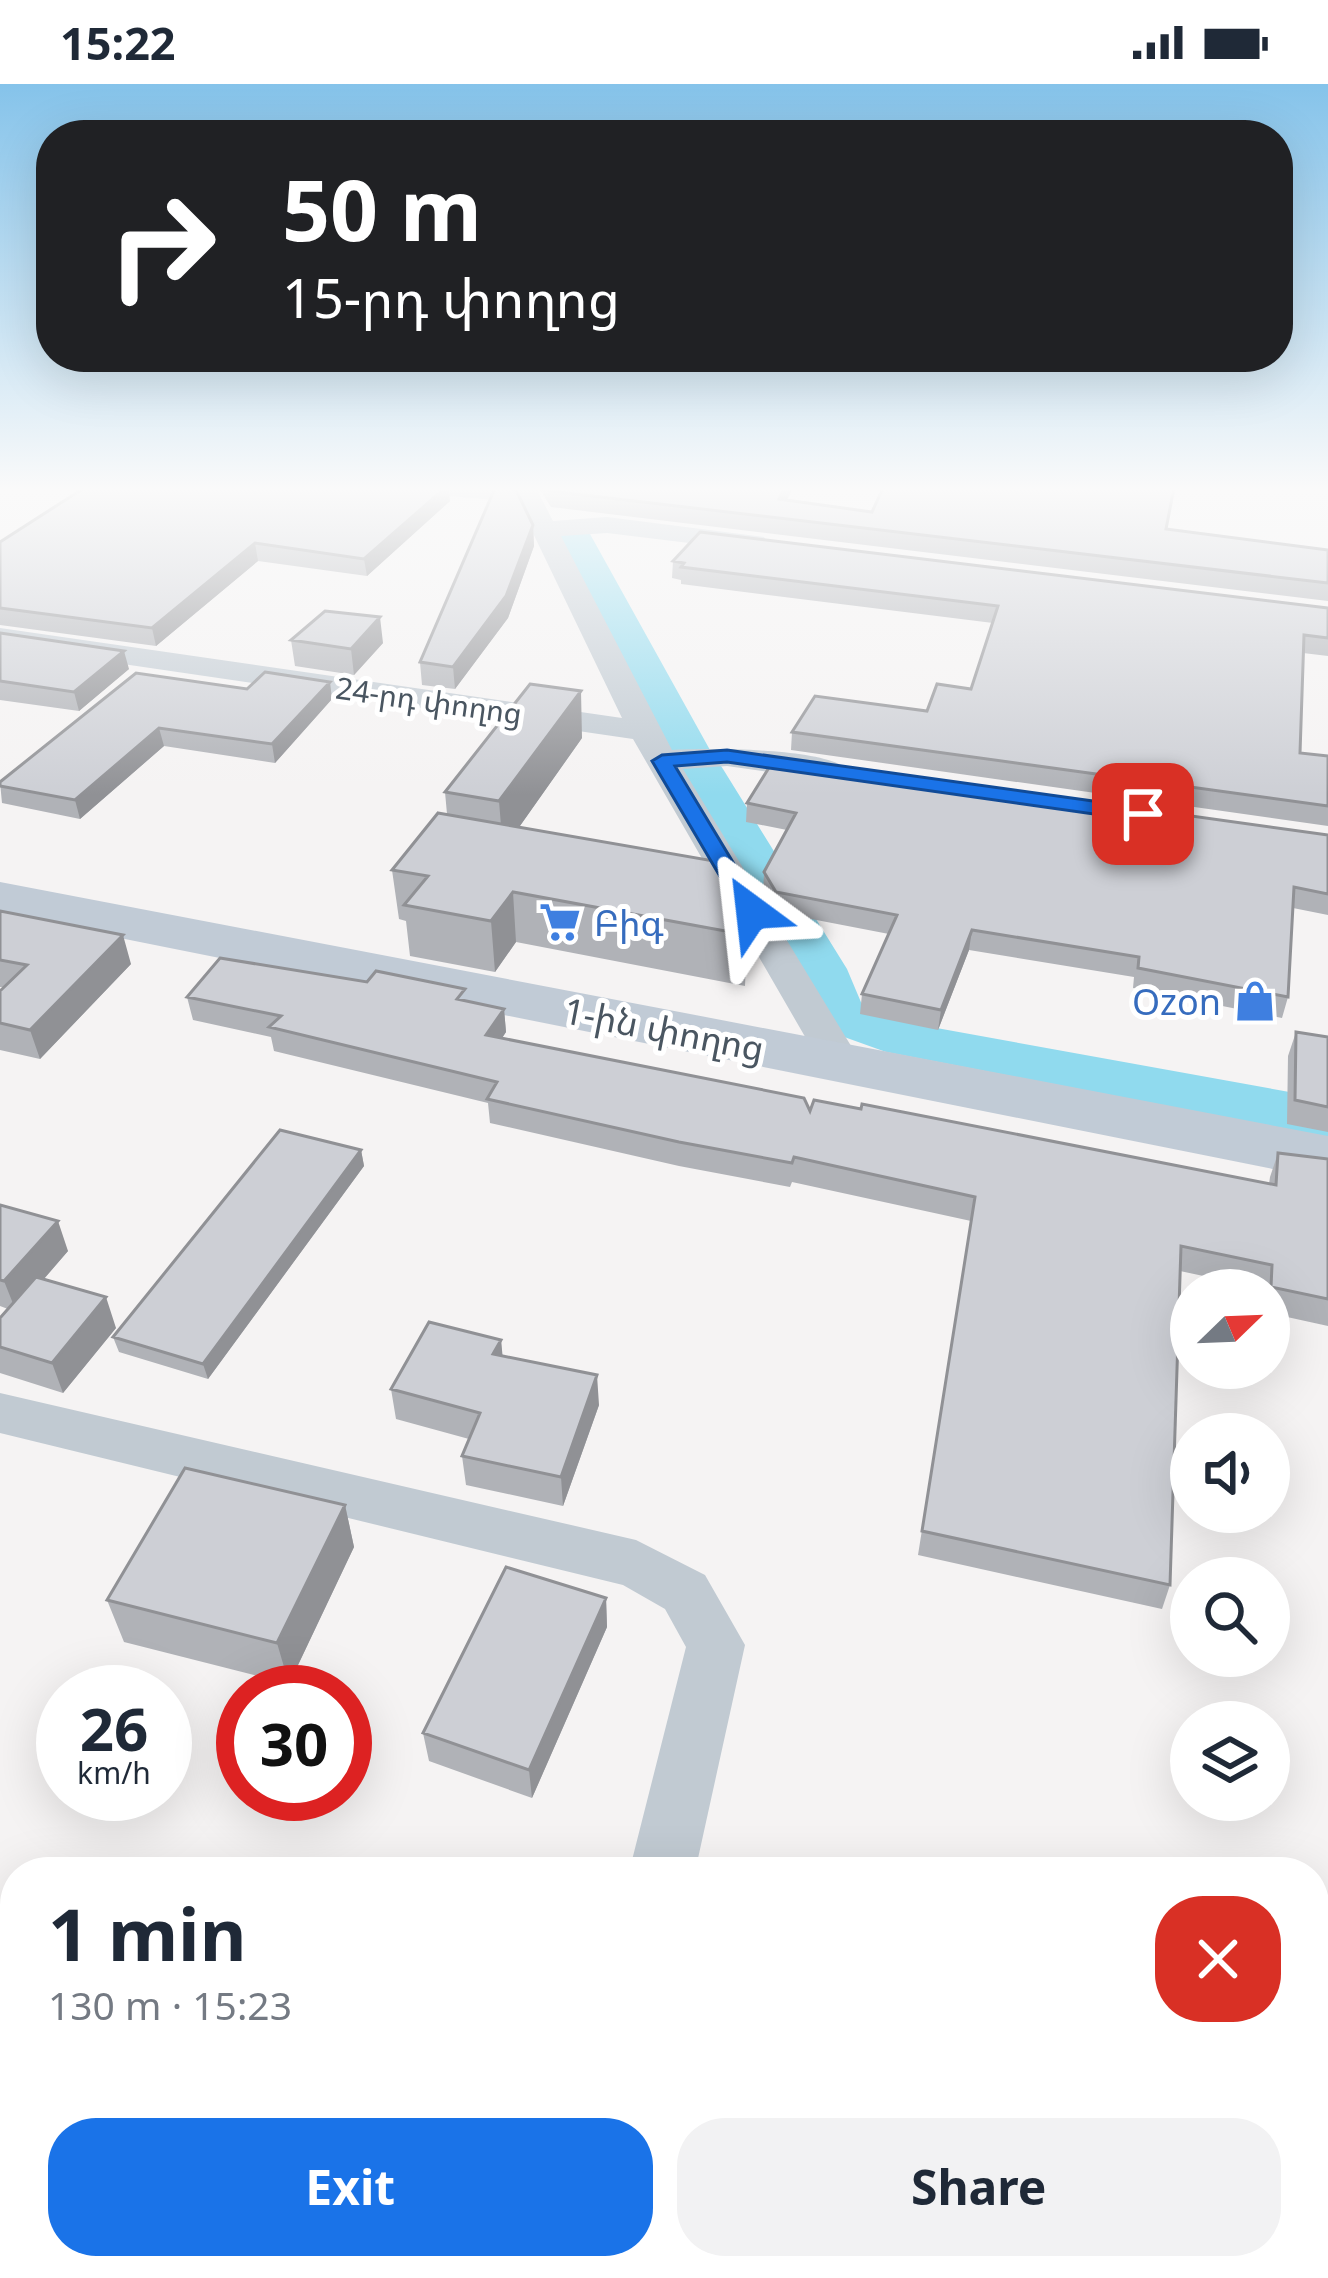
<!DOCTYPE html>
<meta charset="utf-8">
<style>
:root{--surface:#fff;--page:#f2f2f3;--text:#1f2937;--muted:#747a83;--accent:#1a73e8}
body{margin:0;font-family:"Noto Sans","Noto Sans Armenian",sans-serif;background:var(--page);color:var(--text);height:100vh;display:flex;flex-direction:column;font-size:45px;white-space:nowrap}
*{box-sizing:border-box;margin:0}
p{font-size:39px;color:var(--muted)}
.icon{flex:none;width:66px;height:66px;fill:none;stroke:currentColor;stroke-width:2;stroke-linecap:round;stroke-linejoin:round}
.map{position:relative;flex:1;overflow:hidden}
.details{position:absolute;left:0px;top:1773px;width:1329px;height:423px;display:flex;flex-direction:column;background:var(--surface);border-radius:48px 48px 0 0;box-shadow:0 12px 48px #0002}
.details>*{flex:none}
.banner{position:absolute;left:36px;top:36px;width:1257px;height:252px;border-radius:48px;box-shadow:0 12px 48px #0002;background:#202124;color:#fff;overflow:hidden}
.needle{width:78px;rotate:67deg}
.buttons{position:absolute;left:1170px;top:1185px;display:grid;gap:24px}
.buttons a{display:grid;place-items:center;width:120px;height:120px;border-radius:50%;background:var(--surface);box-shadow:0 12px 48px #0002;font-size:60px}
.speed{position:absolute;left:36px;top:1581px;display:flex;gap:24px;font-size:60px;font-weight:700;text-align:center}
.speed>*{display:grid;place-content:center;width:156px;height:156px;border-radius:50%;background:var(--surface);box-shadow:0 12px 48px #0002;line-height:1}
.speed small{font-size:30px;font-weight:400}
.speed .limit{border:18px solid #d22;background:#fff;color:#111}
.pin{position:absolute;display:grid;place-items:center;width:102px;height:102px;color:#fff;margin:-51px;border-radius:24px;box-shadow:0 6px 18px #0006}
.me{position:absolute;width:132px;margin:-66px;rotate:330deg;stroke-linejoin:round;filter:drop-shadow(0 0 9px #0008)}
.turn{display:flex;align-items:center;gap:42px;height:252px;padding:0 48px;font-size:54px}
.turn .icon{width:156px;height:156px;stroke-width:2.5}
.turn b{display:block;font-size:84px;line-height:102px}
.round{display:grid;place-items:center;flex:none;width:126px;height:126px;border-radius:48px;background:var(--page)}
.overview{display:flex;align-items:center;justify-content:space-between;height:204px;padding:0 48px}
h1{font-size:72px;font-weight:700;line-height:90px}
.action{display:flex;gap:24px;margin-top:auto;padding:24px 48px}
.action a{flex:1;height:138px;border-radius:48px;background:var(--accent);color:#fff;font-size:48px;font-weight:700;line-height:138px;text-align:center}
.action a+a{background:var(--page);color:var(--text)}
.status{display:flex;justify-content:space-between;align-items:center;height:84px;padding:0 60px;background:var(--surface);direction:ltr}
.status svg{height:33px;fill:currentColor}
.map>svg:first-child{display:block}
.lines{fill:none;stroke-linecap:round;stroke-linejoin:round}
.canal{fill:#90daee;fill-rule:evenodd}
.minor{fill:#c1cad2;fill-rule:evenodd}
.secondary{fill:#c1cbd6;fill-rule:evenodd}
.wall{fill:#b0b2b7}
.shaded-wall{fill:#909195}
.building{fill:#cdcfd5;stroke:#909195;stroke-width:3}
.route{fill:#1a73e8;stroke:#114b97;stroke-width:3}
.labels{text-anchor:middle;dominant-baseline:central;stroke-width:10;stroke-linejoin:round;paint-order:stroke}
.far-street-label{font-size:30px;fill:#4a5661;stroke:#fff}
.shop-label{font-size:36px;fill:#366cbe;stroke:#fff;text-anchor:start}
.street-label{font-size:36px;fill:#4a5661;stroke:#fff}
</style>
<div class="status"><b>15:22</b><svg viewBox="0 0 49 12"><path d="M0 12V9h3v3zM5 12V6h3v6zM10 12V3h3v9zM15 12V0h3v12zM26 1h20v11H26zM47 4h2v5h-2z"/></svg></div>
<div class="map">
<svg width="1328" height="2194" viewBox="0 0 1328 2194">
<rect width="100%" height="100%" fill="#f5f3f3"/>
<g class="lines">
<path class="canal" d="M 573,440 L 585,443 L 590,450 L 710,666 L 705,673 L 717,676 L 723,685 L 847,885 L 863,923 L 898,937 L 1328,1015 L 1328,1053 L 886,968 L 822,945 L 795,885 L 679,685 L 684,678 L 673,675 L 666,666 L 556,450 L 561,443 Z"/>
<path class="minor" d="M 425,404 L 536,404 L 553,437 L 607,433 L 764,453 L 768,459 L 755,467 L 607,449 L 561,452 L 672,666 C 704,664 829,663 849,687 L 832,697 L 727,682 L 683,685 L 862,980 L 856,989 L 841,993 L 826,989 L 633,655 L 0,562 L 0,544 L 622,634 L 518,418 L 437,411 Z
M 0,1309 L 636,1456 L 705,1491 L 745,1561 L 695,1788 L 629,1788 L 686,1563 L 665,1525 L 623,1501 L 0,1349 Z
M 529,2181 L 605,2181 L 602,2194 L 526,2194 Z"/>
<path class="secondary" d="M 0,798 L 1328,1052 L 1328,1096 L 0,830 Z"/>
</g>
<path class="wall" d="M 539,404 L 793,404 L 786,416 L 872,428 L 1166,445 L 1328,466 L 1328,517 L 551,423 Z
M 450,417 L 367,492 L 258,477 L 156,562 L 0,541 L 0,458 Z
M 533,441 L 534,462 L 508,534 L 455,605 L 422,601 L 420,578 Z
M 673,477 L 1328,524 L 1328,572 L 1303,569 L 1300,669 L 1328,672 L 1328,742 L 791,666 L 792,648 L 927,627 L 971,605 L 993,539 L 681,500 L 681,496 L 672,494 Z
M 0,549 L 129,585 L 79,627 L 0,616 Z
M 291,556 L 383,559 L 354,591 L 295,582 Z
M 247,605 L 332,615 L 275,679 L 164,662 L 80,735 L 2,719 L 0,698 Z
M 582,654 L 519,743 L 747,851 L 745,902 L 516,858 L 495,888 L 410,872 L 406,837 L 399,835 L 392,786 L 447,730 L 445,708 Z
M 747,719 L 1328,751 L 1328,831 L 1293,824 L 1288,913 L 1282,934 L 1133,904 L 1134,893 L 969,866 L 938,946 L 860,930 L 862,910 L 889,850 L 775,828 L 763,808 L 764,788 L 787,746 L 746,738 Z
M 0,827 L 131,880 L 40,975 L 0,966 L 0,907 L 4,903 L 0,903 Z
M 367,898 L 504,925 L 506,948 L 502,954 L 810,1027 L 1269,1100 L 1270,1093 L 1278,1069 L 1328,1075 L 1328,1242 L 1269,1229 L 1269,1206 L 1180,1187 L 1170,1501 L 1162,1525 L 918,1471 L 971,1137 L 792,1098 L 790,1103 L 679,1082 L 490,1039 L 488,1019 L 274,967 L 271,953 L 193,936 L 187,913 Z
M 1296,948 L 1328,953 L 1328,1048 L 1287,1040 L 1288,972 Z
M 361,1066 L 364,1082 L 208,1295 L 119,1268 L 113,1253 Z
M 0,1121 L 68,1167 L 44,1195 L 116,1244 L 63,1309 L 0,1289 L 0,1234 L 8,1225 L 0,1222 Z
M 501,1256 L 502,1272 L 599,1321 L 563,1422 L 466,1401 L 462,1372 L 469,1355 L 396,1335 L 391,1305 Z
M 345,1421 L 354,1463 L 289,1600 L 124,1558 L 107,1516 Z
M 606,1514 L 607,1543 L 532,1714 L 429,1677 L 423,1649 Z"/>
<path class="shaded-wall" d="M 445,404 L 449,404 L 450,417 L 367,492 L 364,475 Z
M 785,404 L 793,404 L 779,432 L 779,415 Z
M 533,441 L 534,462 L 508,534 L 455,605 L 453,583 Z
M 255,459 L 258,477 L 156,562 L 152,544 Z
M 380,533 L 383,559 L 354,591 L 351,565 Z
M 124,567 L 129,585 L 79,627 L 74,608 Z
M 330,598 L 332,615 L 275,679 L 272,660 Z
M 581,607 L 582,654 L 503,766 L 499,717 Z
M 159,644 L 164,662 L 80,735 L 75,716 Z
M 513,808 L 516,858 L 495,888 L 491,837 Z
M 972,846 L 969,866 L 938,946 L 941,926 Z
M 123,851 L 131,880 L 40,975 L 30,946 Z
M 504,925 L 506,948 L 488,975 L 486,951 Z
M 361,1066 L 364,1082 L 208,1295 L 203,1280 Z
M 58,1137 L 68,1167 L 16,1227 L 4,1197 Z
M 106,1213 L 116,1244 L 63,1309 L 52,1279 Z
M 501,1256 L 504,1286 L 493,1270 Z
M 597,1291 L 599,1321 L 563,1422 L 561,1393 Z
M 345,1421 L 354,1463 L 289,1600 L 277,1559 Z
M 606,1514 L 607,1543 L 532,1714 L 529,1686 Z"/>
<path class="building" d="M 84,404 L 445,404 L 364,475 L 255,459 L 152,544 L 0,524 L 0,458 Z
M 495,404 L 515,404 L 533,441 L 506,512 L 453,583 L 420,578 Z
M 548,404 L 785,404 L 779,415 L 872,428 L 883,404 L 1174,404 L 1166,445 L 1328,466 L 1328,499 L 550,407 Z
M 700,448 L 1328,524 L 1328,554 L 1304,551 L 1300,669 L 1328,672 L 1328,722 L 792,648 L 815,612 L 927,627 L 937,600 L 971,605 L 998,522 L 681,483 L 684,479 L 673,477 Z
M 325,527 L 380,533 L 351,565 L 291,556 Z
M 0,549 L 124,567 L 74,608 L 0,597 Z
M 265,588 L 330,598 L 272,660 L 159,644 L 75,716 L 0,702 L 0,698 L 136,589 L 247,605 Z
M 530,600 L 581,607 L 499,717 L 445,708 Z
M 775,674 L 1328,751 L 1328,810 L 1294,803 L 1288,913 L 1138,884 L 1139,873 L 972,846 L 941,926 L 862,910 L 897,831 L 776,808 L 764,788 L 796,729 L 747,719 Z
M 438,729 L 714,777 L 747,851 L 513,808 L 491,837 L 404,821 L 428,792 L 392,786 Z
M 0,827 L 123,851 L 30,946 L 0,939 L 0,907 L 27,881 L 0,876 Z
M 220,874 L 367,898 L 376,887 L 465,905 L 457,915 L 504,925 L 486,951 L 804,1014 L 810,1027 L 814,1016 L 861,1025 L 862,1020 L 1276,1101 L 1278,1069 L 1328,1075 L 1328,1215 L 1271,1203 L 1272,1181 L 1181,1162 L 1170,1501 L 922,1447 L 975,1113 L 794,1073 L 792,1079 L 679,1058 L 487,1015 L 497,998 L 269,943 L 281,932 L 187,913 Z
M 1296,948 L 1328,953 L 1328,1023 L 1295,1016 Z
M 280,1046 L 361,1066 L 203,1280 L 113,1253 Z
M 0,1121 L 58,1137 L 4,1197 L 0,1196 Z
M 36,1193 L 106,1213 L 52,1279 L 0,1263 L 0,1234 Z
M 429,1238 L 501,1256 L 493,1270 L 597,1291 L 561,1393 L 462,1372 L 480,1329 L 391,1305 Z
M 185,1384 L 345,1421 L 277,1559 L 107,1516 Z
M 506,1483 L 606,1514 L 529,1686 L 423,1649 Z
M 1314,2134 L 1326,2137 L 1328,2194 L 756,2194 L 758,2181 L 1314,2181 Z"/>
<linearGradient id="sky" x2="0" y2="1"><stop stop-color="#85c3ea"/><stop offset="0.57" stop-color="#fafafa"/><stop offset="1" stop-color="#fafafa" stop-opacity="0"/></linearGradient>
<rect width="1328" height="711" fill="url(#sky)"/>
<path class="route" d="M 727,666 L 1143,724 L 1153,730 L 1143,737 L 727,678 L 675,682 L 763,828 L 752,835 L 741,828 L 652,677 L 662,671 Z"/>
<defs>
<g id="supermarket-bare" transform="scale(3.24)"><path d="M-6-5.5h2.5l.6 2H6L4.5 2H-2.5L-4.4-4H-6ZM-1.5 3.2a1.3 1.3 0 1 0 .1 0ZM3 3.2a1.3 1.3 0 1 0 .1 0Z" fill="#3f7fe0" stroke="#fff" stroke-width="2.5" paint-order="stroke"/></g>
<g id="shop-bare" transform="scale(3.24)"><path d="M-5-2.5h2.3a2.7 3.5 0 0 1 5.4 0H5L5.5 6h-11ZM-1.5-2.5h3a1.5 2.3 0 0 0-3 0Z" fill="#3f7fe0" stroke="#fff" stroke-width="2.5" paint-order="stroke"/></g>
</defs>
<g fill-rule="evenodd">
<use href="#supermarket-bare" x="560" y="838"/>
<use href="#shop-bare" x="1255" y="917"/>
</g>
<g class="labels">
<g class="far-street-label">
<text transform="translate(429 616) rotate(8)">24-րդ փողոց</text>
</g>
<g class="shop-label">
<text x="594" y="838">Բիգ</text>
<text x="1221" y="917" text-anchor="end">Ozon</text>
</g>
<g class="street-label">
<text transform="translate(664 945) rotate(11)">1-ին փողոց</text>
</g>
</g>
</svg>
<div class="buttons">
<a><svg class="needle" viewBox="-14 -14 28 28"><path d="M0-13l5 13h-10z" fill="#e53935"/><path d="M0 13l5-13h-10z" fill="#747a83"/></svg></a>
<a><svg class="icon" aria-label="sound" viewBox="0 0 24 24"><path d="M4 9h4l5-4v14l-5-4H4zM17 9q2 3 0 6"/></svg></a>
<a><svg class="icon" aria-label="search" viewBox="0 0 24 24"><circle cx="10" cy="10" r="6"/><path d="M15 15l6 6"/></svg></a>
<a><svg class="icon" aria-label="layers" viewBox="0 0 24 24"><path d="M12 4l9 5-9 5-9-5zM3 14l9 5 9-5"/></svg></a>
</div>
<div class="speed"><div>26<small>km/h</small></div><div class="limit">30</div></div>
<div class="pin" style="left:1143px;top:730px;background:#d93025"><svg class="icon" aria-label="arrive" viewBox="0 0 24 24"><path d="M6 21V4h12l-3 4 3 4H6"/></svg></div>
<svg class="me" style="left:752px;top:828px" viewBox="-20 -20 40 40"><path d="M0-17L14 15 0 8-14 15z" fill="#1a73e8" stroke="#fff" stroke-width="4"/></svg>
<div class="banner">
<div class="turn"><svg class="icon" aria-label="right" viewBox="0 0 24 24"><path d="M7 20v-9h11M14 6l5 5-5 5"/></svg><div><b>50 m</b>15-րդ փողոց</div></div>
</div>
<section class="details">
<div class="overview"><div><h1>1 min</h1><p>130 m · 15:23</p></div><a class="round" style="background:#d93025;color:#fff"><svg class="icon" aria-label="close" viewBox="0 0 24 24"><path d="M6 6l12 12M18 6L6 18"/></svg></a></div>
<div class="action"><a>Exit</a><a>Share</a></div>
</section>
</div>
